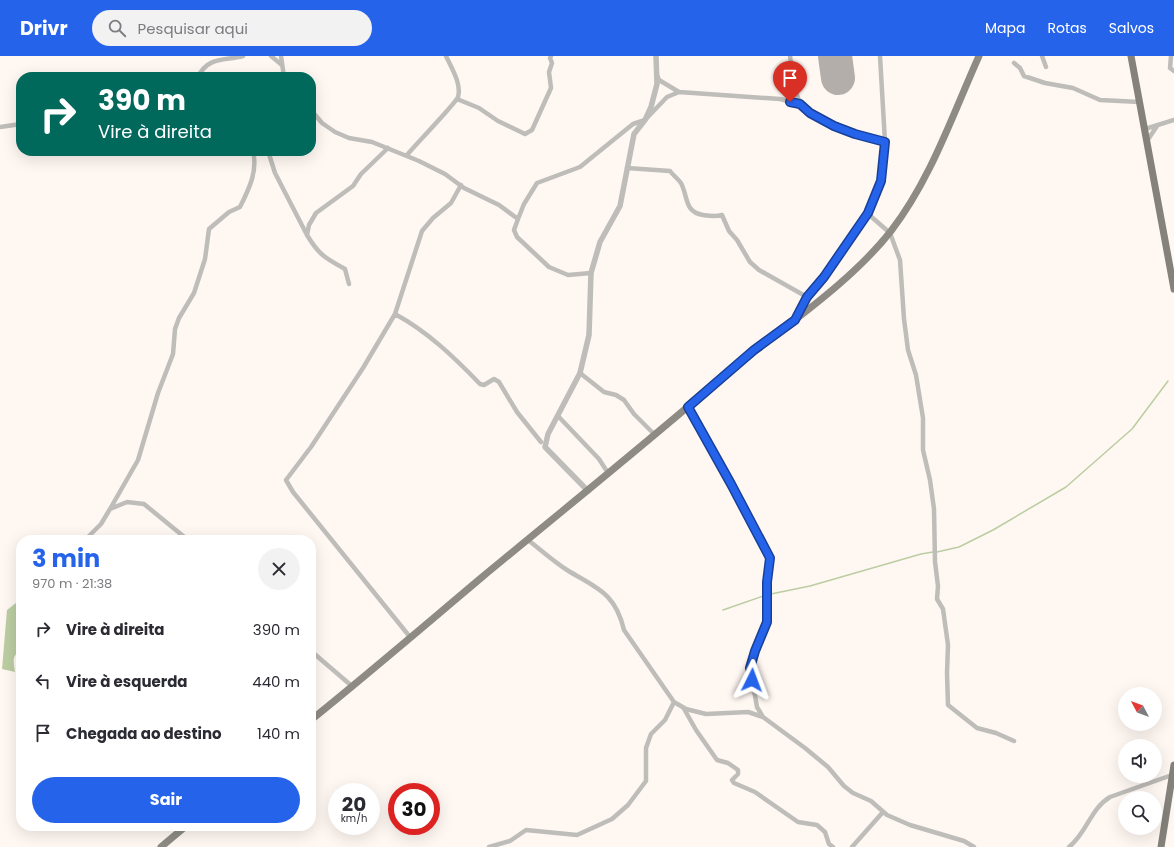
<!DOCTYPE html>
<html lang="pt">
<meta charset="utf-8">
<style>
:root{--surface:#fff;--page:#f2f2f3;--text:#2b2b33;--muted:#7c7c81;--accent:#2563eb}
body{margin:0;font-family:Poppins,sans-serif;background:var(--page);color:var(--text);height:100vh;display:flex;flex-direction:column;font-size:15px;white-space:nowrap}
*{box-sizing:border-box;margin:0}
p{font-size:13px;color:var(--muted)}
.icon{flex:none;width:22px;height:22px;fill:none;stroke:currentColor;stroke-width:2;stroke-linecap:round;stroke-linejoin:round}
.map{position:relative;flex:1;overflow:hidden}
.side{position:absolute;left:16px;top:479px;width:300px;height:296px;display:flex;flex-direction:column;background:var(--surface);border-radius:16px;box-shadow:0 4px 16px #0002}
.side>*{flex:none}
.top-card{position:absolute;left:16px;top:16px;width:300px;height:84px;border-radius:16px;box-shadow:0 4px 16px #0002;background:#00695c;color:#fff;overflow:hidden}
.needle{width:26px;rotate:311deg}
.controls{position:absolute;left:1118px;top:631px;display:grid;gap:8px}
.controls a{display:grid;place-items:center;width:44px;height:44px;border-radius:50%;background:var(--surface);box-shadow:0 4px 16px #0002;font-size:20px}
.speed{position:absolute;left:328px;top:727px;display:flex;gap:8px;font-size:20px;font-weight:700;text-align:center}
.speed>*{display:grid;place-content:center;width:52px;height:52px;border-radius:50%;background:var(--surface);box-shadow:0 4px 16px #0002;line-height:1}
.speed small{font-size:10px;font-weight:400}
.speed .limit{border:6px solid #d22;background:#fff;color:#111}
.pin{position:absolute;display:grid;place-items:center;width:34px;height:34px;color:#fff;margin:-41px -17px;border-radius:50% 50% 50% 0;rotate:-45deg;box-shadow:0 0 4px #0007}
.pin .icon{rotate:45deg}
.me{position:absolute;width:44px;margin:-22px;rotate:3deg;stroke-linejoin:round;filter:drop-shadow(0 0 3px #0008)}
.turn{display:flex;align-items:center;gap:14px;height:84px;padding:0 16px;font-size:18px}
.turn .icon{width:52px;height:52px;stroke-width:2.5}
.turn b{display:block;font-size:28px;line-height:34px}
.round{display:grid;place-items:center;flex:none;width:42px;height:42px;border-radius:21px;background:var(--page)}
.headline{display:flex;align-items:center;justify-content:space-between;height:68px;padding:0 16px}
h1{font-size:24px;font-weight:700;line-height:30px;color:var(--accent)}
.action{display:flex;gap:8px;margin-top:auto;padding:8px 16px}
.action a{flex:1;height:46px;border-radius:24px;background:var(--accent);color:#fff;font-size:16px;font-weight:700;line-height:46px;text-align:center}
ul{padding:0;list-style:none}
li{display:flex;align-items:center;gap:12px;height:52px;padding:0 16px}
li div{flex:1}
li b{display:block;font-size:15px}
li em{font-style:normal}
header{display:flex;align-items:center;gap:24px;box-sizing:border-box;height:56px;padding:0 20px;background:var(--accent);color:#fff}
header strong{font-size:19px}
nav{display:flex;gap:22px;margin-inline-start:auto;font-size:14px}
.search{width:280px;height:36px;background:var(--page);display:flex;align-items:center;gap:10px;box-sizing:border-box;padding:0 14px;border-radius:22px;color:var(--muted);font-size:15px}
.map>svg:first-child{display:block}
.water{fill:#bbcda2}
.lines{fill:none;stroke-linecap:round;stroke-linejoin:round}
.stream{stroke:#bbcda2;stroke-width:1.5}
.runway{stroke:#b4aeaa;stroke-width:34}
.minor{stroke:#bebdb9;stroke-width:4.5}
.tertiary{stroke:#bebdb9;stroke-width:5.5}
.primary{stroke:#8d8b84;stroke-width:7}
.trunk{stroke:#84827a;stroke-width:7}
.route-casing{stroke:#184099;stroke-width:10}
.route{stroke:#2563eb;stroke-width:7}
</style>
<header>
<strong>Drivr</strong>
<div class="search"><svg class="icon" aria-label="search" viewBox="0 0 24 24"><circle cx="10" cy="10" r="6"/><path d="M15 15l6 6"/></svg>Pesquisar aqui</div>
<nav><a>Mapa</a><a>Rotas</a><a>Salvos</a></nav>
</header>
<div class="map">
<svg width="1174" height="791" viewBox="0 0 1174 791">
<rect width="100%" height="100%" fill="#fff7f2"/>
<path class="water" d="M 21,543 L 21,596 C 11,598 14,607 15,616 L 2,613 L 7,554 Z"/>
<g class="lines">
<path class="stream" d="M 937,496 L 959,491 L 993,474 L 1066,431 L 1132,373 L 1168,325
M 723,554 L 766,539 L 810,530 L 921,498 L 933,496"/>
<path class="runway" d="M 835,0 L 838,22"/>
<path class="minor" d="M 271,0 L 282,9
M 281,0 L 284,21
M 790,0 L 794,29 L 800,48
M 1042,0 L 1046,11
M 1171,0 L 1170,12 L 1174,15
M 1014,7 L 1020,12 L 1024,20 L 1045,27 L 1073,32 L 1100,44 L 1140,46
M 657,19 L 659,24 L 679,36
M 198,21 C 208,0 225,5 243,0
M 457,43 L 479,52 L 498,65 L 525,78 L 532,74 L 551,32 L 549,16 L 552,7 L 550,2 L 551,0
M 311,54 L 322,67 L 335,76 L 349,82 L 372,86 L 419,105 L 445,118 L 464,132 L 499,149 L 518,163 L 514,174 L 517,181 L 549,211 L 568,219 L 591,217
M 0,71 L 21,68
M 1145,73 L 1174,64
M 1147,85 L 1157,70
M 268,95 L 275,117 L 307,179
M 407,99 C 415,89 456,47 458,41 C 462,28 451,11 446,0
M 627,112 L 670,115 C 673,119 678,123 681,127 C 688,140 684,156 703,159 C 710,160 715,161 722,159 L 729,175 L 737,184 L 750,206 L 759,214 L 807,241
M 867,157 L 890,177 L 900,204 L 904,263 L 908,294 L 916,319 L 923,362 L 923,394 L 930,424 L 934,453 L 935,506 L 938,530 L 937,543 L 943,553 L 948,589 L 947,617 L 948,649 L 977,672 L 996,677 L 1014,685
M 518,163 L 524,148 L 537,127 L 580,111 L 633,68 L 645,64 L 667,41 L 679,36 L 780,43 L 800,48 L 810,57 L 834,69 L 855,78 L 885,86
M 349,228 L 345,213 C 325,202 319,199 307,179 L 309,169 L 316,157 L 353,130 L 361,118 L 388,92
M 395,258 C 428,276 454,301 480,328 L 484,329 L 494,323 L 499,326 L 517,356 L 541,386
M 796,261 L 807,241 L 824,221 L 867,157 L 881,125 L 885,86 L 880,0
M 580,317 L 604,336 L 616,339 L 624,344 L 634,358 L 655,379
M 688,351 L 731,428 L 770,502 L 767,526 L 767,566 L 755,595 L 750,612 L 757,651 L 763,661 L 805,692 L 828,711 L 844,730 L 853,737 L 871,745 L 887,759 L 910,769 L 964,785 L 974,791
M 558,360 L 599,403 L 608,417
M 110,453 L 138,404 L 158,337 L 173,298 L 175,273 L 179,262 L 194,237 L 205,203 L 209,173 L 229,156 L 240,151 C 249,133 258,115 253,95
M 85,484 L 101,468 L 110,453 L 127,446 L 144,448 L 188,484
M 528,484 C 541,494 553,505 567,514 C 596,532 615,536 624,574 L 674,646 L 686,653 L 706,658 L 748,656 L 763,661
M 410,581 L 293,436 L 286,424 L 311,391 L 363,312 L 395,258 L 422,175 L 433,162 L 451,147 L 461,129
M 311,595 L 353,631
M 683,651 L 696,674 L 717,704 L 728,707 L 738,714 L 738,718 L 732,724 L 734,727 L 755,736 L 798,766 L 817,769 L 825,776 L 829,788 L 833,791
M 489,791 L 510,785 L 526,774 L 577,779 L 612,763 L 628,749 L 646,725 L 646,692 L 651,678 L 665,664 L 674,646
M 852,791 L 883,756
M 1069,791 C 1087,777 1090,753 1110,741 L 1172,719"/>
<path class="tertiary" d="M 588,435 L 545,391 L 548,378 L 580,317 L 589,279 L 591,217 L 600,186 L 620,150 L 634,78 L 645,64 L 651,51 L 657,28 L 656,0"/>
<path class="primary" d="M 311,664 C 368,618 424,570 481,522 C 562,455 644,389 724,320 C 777,275 848,230 891,175 C 931,123 952,60 979,0
M 161,791 L 186,770"/>
<path class="trunk" d="M 1131,0 L 1174,233
M 1161,791 L 1174,709"/>
</g>
<g class="lines">
<g class="route-casing">
<path id="route" d="M 752,624 L 750,612 L 755,595 L 767,566 L 767,526 L 770,502 L 731,428 L 688,351 L 754,294 L 795,264 L 807,241 L 824,221 L 868,157 L 881,125 L 885,86 L 855,78 L 834,70 L 810,57 L 800,48 L 790,46"/>
</g>
<use href="#route" class="route"/>
</g>
</svg>
<div class="controls">
<a><svg class="needle" viewBox="-14 -14 28 28"><path d="M0-13l5 13h-10z" fill="#e53935"/><path d="M0 13l5-13h-10z" fill="#7c7c81"/></svg></a>
<a><svg class="icon" aria-label="sound" viewBox="0 0 24 24"><path d="M4 9h4l5-4v14l-5-4H4zM17 9q2 3 0 6"/></svg></a>
<a><svg class="icon" aria-label="search" viewBox="0 0 24 24"><circle cx="10" cy="10" r="6"/><path d="M15 15l6 6"/></svg></a>
</div>
<div class="speed"><div>20<small>km/h</small></div><div class="limit">30</div></div>
<div class="pin" style="left:790px;top:46px;background:#d93025"><svg class="icon" aria-label="arrive" viewBox="0 0 24 24"><path d="M6 21V4h12l-3 4 3 4H6"/></svg></div>
<svg class="me" style="left:752px;top:624px" viewBox="-20 -20 40 40"><path d="M0-17L14 15 0 8-14 15z" fill="#2563eb" stroke="#fff" stroke-width="4"/></svg>
<div class="top-card">
<div class="turn"><svg class="icon" aria-label="right" viewBox="0 0 24 24"><path d="M7 20v-9h11M14 6l5 5-5 5"/></svg><div><b>390 m</b>Vire à direita</div></div>
</div>
<section class="side">
<div class="headline"><div><h1>3 min</h1><p>970 m · 21:38</p></div><a class="round"><svg class="icon" aria-label="close" viewBox="0 0 24 24"><path d="M6 6l12 12M18 6L6 18"/></svg></a></div>
<ul>
<li><svg class="icon" aria-label="right" viewBox="0 0 24 24"><path d="M7 20v-9h11M14 6l5 5-5 5"/></svg><div><b>Vire à direita</b></div><em>390 m</em></li>
<li><svg class="icon" aria-label="left" viewBox="0 0 24 24"><path d="M17 20v-9H6M10 6l-5 5 5 5"/></svg><div><b>Vire à esquerda</b></div><em>440 m</em></li>
<li><svg class="icon" aria-label="arrive" viewBox="0 0 24 24"><path d="M6 21V4h12l-3 4 3 4H6"/></svg><div><b>Chegada ao destino</b></div><em>140 m</em></li>
</ul>
<div class="action"><a>Sair</a></div>
</section>
</div>
